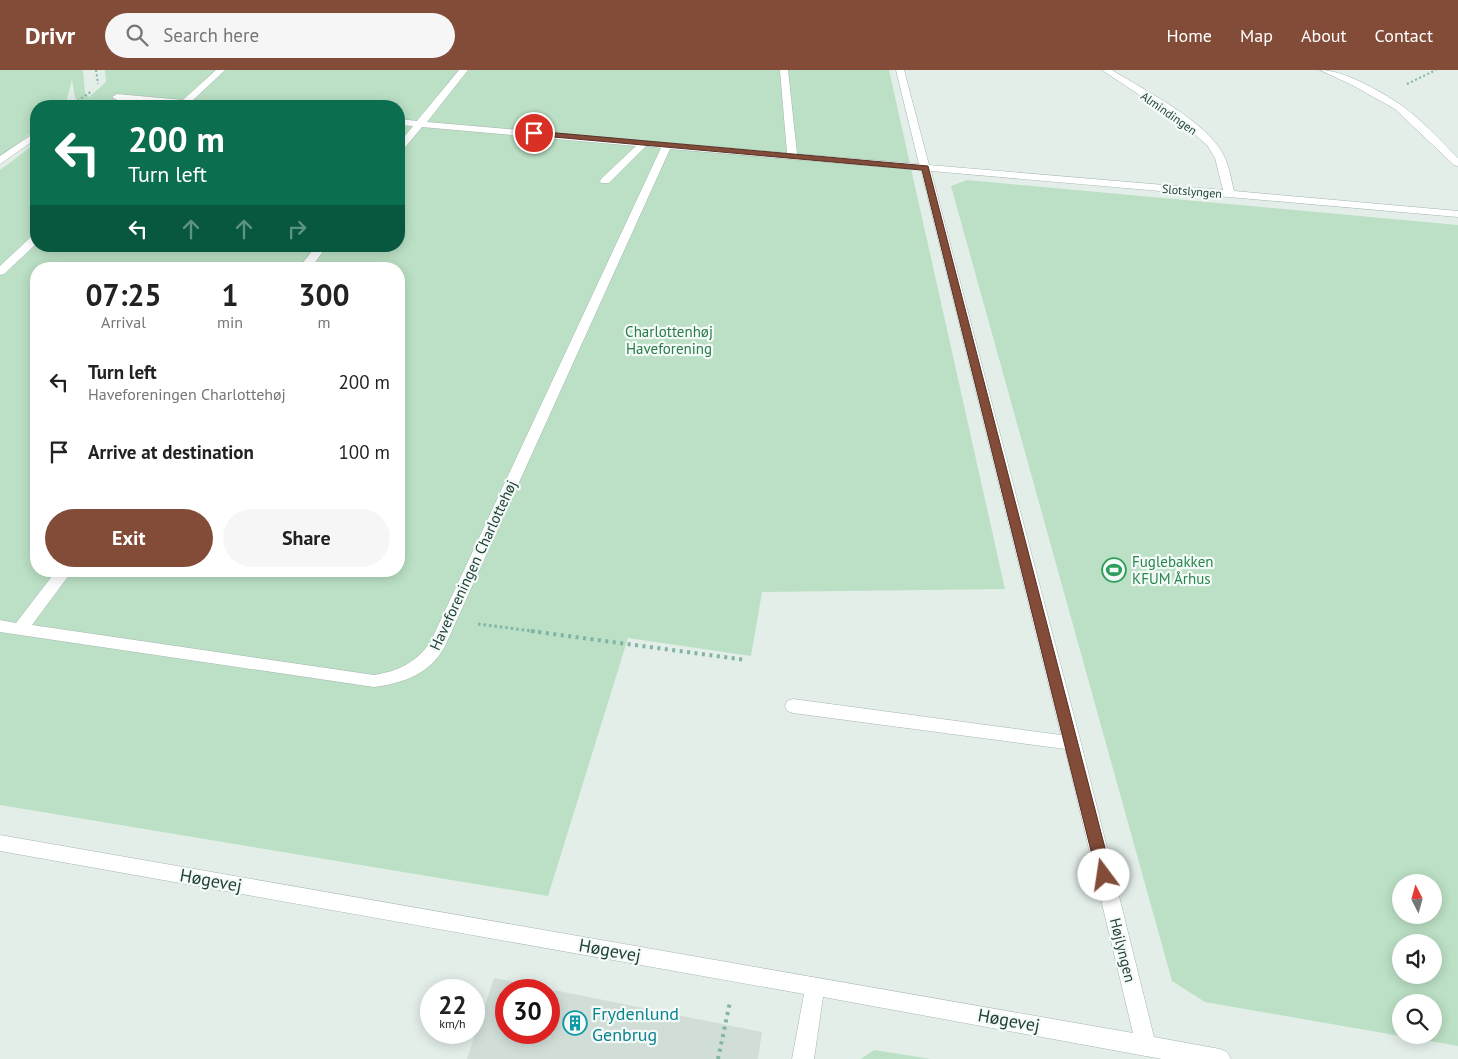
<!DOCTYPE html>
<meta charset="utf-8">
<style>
:root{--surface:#fff;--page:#f6f6f6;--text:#222;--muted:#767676;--accent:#834c39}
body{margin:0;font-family:"PT Sans",sans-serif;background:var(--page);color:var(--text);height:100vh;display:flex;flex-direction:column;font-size:19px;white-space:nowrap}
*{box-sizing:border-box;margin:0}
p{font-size:16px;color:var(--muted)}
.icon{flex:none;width:28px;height:28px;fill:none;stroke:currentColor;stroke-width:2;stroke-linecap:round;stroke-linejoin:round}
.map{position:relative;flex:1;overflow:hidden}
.details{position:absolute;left:30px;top:192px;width:375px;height:315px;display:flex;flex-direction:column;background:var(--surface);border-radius:20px;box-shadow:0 2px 12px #0003}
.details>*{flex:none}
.top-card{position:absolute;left:30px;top:30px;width:375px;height:152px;border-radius:20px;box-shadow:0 2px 12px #0003;background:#0b6e4f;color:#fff;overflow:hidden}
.needle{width:32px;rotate:354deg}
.buttons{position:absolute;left:1392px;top:804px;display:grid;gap:10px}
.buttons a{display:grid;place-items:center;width:50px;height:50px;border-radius:50%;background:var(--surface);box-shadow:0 2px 12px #0003;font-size:25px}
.speed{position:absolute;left:420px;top:909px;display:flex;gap:10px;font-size:25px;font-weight:700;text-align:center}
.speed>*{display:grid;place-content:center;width:65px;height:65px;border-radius:50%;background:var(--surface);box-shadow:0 2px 12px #0003;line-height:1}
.speed small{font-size:12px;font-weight:400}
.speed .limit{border:8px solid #d22;background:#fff;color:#111}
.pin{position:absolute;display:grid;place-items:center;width:42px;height:42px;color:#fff;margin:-21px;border:2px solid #fff;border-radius:50%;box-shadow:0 1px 5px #0007}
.me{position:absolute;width:55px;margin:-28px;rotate:346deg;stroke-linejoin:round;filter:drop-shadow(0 0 4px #0008)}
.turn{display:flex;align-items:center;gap:18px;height:105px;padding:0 15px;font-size:22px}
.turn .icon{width:65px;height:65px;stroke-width:2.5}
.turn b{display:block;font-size:35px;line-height:42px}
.lanes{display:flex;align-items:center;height:48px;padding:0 15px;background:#0003;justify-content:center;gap:25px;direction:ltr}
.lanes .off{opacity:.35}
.eta{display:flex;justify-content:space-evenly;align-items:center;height:85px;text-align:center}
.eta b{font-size:30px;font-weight:700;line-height:35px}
.primary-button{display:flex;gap:10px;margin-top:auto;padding:10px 15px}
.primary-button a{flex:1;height:58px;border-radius:30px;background:var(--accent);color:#fff;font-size:20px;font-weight:700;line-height:58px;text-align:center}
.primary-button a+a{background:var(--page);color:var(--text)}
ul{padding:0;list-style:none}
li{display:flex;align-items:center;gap:15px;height:70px;padding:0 15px}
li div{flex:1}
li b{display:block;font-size:19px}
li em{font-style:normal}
header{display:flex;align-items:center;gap:30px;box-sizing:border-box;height:70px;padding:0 25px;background:var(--accent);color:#fff}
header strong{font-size:24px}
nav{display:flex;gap:28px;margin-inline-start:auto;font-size:18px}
.search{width:350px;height:45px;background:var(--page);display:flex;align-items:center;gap:12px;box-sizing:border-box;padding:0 18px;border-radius:28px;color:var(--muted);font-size:19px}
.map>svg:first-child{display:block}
.built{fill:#d1ded8;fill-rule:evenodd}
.green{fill:#bbe0c5;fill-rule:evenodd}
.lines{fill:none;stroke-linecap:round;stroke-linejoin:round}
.minor-casing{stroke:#a5b7b1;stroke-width:1}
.path-far2{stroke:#82b4a4;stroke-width:2;stroke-dasharray:2 2.5;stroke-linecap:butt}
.path-far1{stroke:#82b4a4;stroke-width:3;stroke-dasharray:2.5 3;stroke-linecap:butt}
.path{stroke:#82b4a4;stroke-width:4;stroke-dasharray:3 4.5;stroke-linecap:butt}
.minor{fill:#fff;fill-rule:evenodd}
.route{fill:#834c39;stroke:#553125}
.labels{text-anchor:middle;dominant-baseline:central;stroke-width:4.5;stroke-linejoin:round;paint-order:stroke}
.far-street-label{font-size:12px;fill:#214139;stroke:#f4faf7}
.park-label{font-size:15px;fill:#297b49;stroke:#f4faf7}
.leisure-label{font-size:15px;fill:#27864d;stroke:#f4faf7;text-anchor:start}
.street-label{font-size:15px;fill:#214139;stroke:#f4faf7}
.near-street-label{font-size:18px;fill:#214139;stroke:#f4faf7}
.near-culture-label{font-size:18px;fill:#0d838f;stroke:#f4faf7;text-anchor:start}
</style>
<header>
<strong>Drivr</strong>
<div class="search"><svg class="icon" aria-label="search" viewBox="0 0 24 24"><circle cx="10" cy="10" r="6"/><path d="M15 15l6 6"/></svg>Search here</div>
<nav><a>Home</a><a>Map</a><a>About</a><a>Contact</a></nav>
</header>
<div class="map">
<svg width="1458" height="989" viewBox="0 0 1458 989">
<rect width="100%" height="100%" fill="#e3eee9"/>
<path class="built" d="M 494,908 L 762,962 L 758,989 L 467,989 ZM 506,920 L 549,920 L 549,962 L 506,962 Z"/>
<path class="green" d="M 0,0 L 83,0 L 85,23 L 89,27 L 106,12 L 105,0 L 889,0 L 1005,519 L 762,522 L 751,586 L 628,568 L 548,826 L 0,735 L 0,100 L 36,73 L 36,176 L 399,176 L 399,36 L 80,36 L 83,33 L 75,28 L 72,10 L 66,32 L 61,36 L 36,36 L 36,59 L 0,87 ZM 36,199 L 399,199 L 399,501 L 36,501 Z
M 967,110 L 1458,155 L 1458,976 L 1205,932 L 1172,911 L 951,116 ZM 1401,812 L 1434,812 L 1434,845 L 1401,845 ZM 1401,872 L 1434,872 L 1434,905 L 1401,905 ZM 1401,932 L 1434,932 L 1434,965 L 1401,965 Z
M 874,980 L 931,989 L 861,989 Z"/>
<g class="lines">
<g class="minor-casing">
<path id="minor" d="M 216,0 L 225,0 L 193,30 L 228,33 L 233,36 L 178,36 L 117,30 L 112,27 L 117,24 L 183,30 Z
M 459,0 L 468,0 L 427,52 L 787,83 L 780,0 L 788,0 L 797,84 L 919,94 L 896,0 L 904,0 L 929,95 L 1223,120 L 1215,88 L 1207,75 L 1180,52 L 1102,0 L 1112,0 C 1144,20 1206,51 1223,84 C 1229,95 1231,109 1234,121 L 1458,141 L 1458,147 L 931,101 L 1081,673 L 1154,967 L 1220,979 L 1227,982 L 1231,989 L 1162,989 L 823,927 L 814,989 L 792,989 L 804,924 L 0,781 L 0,765 L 1133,963 L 1065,679 L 793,643 L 787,641 L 785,636 L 787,631 L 793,629 L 1061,665 L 921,100 L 670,79 L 445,576 C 430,604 404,613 374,617 L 0,562 L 0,550 L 16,553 L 56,501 L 72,501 L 32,555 L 374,605 C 399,601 415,593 430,573 L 661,78 L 646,76 L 609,113 L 601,113 L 600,111 L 601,109 L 636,76 L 422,57 L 402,81 L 399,82 L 399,73 L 413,56 L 399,55 L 399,49 L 417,51 Z
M 1320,0 C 1344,0 1380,21 1401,35 C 1421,49 1440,70 1458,88 L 1458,96 L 1454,95 L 1395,39 L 1352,15 Z
M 36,62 L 36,69 L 0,94 L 0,86 Z
M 36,165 L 36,174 L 4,204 L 0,205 L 0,196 L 32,166 Z
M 316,176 L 327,176 L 310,199 L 298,199 Z"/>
</g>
<path class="path-far2" d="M 96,0 L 98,14
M 1407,14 L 1436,0
M 70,36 L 92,21"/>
<path class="path-far1" d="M 478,554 L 540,562"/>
<path class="path" d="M 531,561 L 746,590
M 718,989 L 730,932"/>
<use href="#minor" class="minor"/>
</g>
<path class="route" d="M 534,61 L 928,96 L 1112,805 L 1110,809 L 1104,811 L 1099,809 L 1097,805 L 922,100 L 531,65 L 531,62 Z"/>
<defs>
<g id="stadium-ring" transform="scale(1.25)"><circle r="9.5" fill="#f4faf7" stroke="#2e9e5b" stroke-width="1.5"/><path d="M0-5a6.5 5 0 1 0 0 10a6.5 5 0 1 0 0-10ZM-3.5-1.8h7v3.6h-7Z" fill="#2e9e5b"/></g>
<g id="building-ring" transform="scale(1.25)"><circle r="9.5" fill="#f4faf7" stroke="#0f9aa8" stroke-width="1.5"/><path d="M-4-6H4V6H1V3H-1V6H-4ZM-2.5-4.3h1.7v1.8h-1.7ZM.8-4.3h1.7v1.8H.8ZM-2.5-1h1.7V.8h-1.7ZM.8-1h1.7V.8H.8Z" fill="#0f9aa8"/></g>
</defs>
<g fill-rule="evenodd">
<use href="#stadium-ring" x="1114" y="500"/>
<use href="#building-ring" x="575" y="953"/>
</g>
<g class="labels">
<g class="far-street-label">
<text transform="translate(1169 43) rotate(35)">Almindingen</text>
<text transform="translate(1192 121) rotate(5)">Slotslyngen</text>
</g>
<g class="park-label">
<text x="669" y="261">Charlottenhøj<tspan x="669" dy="17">Haveforening</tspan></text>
</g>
<g class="leisure-label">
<text x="1132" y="491">Fuglebakken<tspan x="1132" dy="17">KFUM Århus</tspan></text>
</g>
<g class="street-label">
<text transform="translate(473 495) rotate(-65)">Haveforeningen Charlottehøj</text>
<text transform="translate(1123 880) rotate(76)">Højlyngen</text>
</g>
<g class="near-street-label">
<text transform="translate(211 810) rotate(10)">Høgevej</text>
<text transform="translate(610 880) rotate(10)">Høgevej</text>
<text transform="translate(1009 950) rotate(10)">Høgevej</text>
</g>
<g class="near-culture-label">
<text x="592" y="943">Frydenlund<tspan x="592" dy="21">Genbrug</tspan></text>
</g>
</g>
</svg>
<div class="buttons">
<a><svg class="needle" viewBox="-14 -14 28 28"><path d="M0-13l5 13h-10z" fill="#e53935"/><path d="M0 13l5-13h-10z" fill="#767676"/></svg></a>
<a><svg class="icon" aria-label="sound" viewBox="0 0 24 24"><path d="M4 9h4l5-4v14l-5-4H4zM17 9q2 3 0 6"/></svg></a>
<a><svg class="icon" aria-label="search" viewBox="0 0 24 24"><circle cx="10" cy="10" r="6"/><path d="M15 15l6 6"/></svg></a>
</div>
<div class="speed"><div>22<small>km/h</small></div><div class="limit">30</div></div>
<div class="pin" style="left:534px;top:63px;background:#d93025"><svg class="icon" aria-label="arrive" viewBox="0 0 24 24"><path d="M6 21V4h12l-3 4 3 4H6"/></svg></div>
<svg class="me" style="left:1104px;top:805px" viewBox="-20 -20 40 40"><circle r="19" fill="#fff"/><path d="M0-13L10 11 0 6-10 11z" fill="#834c39"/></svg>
<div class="top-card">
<div class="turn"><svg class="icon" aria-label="left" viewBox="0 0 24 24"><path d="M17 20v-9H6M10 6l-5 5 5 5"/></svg><div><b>200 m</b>Turn left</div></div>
<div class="lanes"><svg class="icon" aria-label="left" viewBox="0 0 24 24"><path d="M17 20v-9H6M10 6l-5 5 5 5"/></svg><svg class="icon off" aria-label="ahead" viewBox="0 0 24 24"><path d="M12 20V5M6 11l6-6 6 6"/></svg><svg class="icon off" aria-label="ahead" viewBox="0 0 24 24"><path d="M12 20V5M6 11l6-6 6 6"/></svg><svg class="icon off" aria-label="right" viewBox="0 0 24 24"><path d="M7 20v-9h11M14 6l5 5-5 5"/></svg></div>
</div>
<section class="details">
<div class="eta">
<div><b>07:25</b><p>Arrival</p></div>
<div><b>1</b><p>min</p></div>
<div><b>300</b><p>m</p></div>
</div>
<ul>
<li><svg class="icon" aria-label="left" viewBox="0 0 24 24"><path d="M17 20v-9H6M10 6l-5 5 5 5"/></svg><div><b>Turn left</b><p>Haveforeningen Charlottehøj</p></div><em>200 m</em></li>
<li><svg class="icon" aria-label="arrive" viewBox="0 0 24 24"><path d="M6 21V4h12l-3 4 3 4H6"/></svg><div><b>Arrive at destination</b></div><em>100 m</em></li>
</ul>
<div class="primary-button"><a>Exit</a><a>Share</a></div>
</section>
</div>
